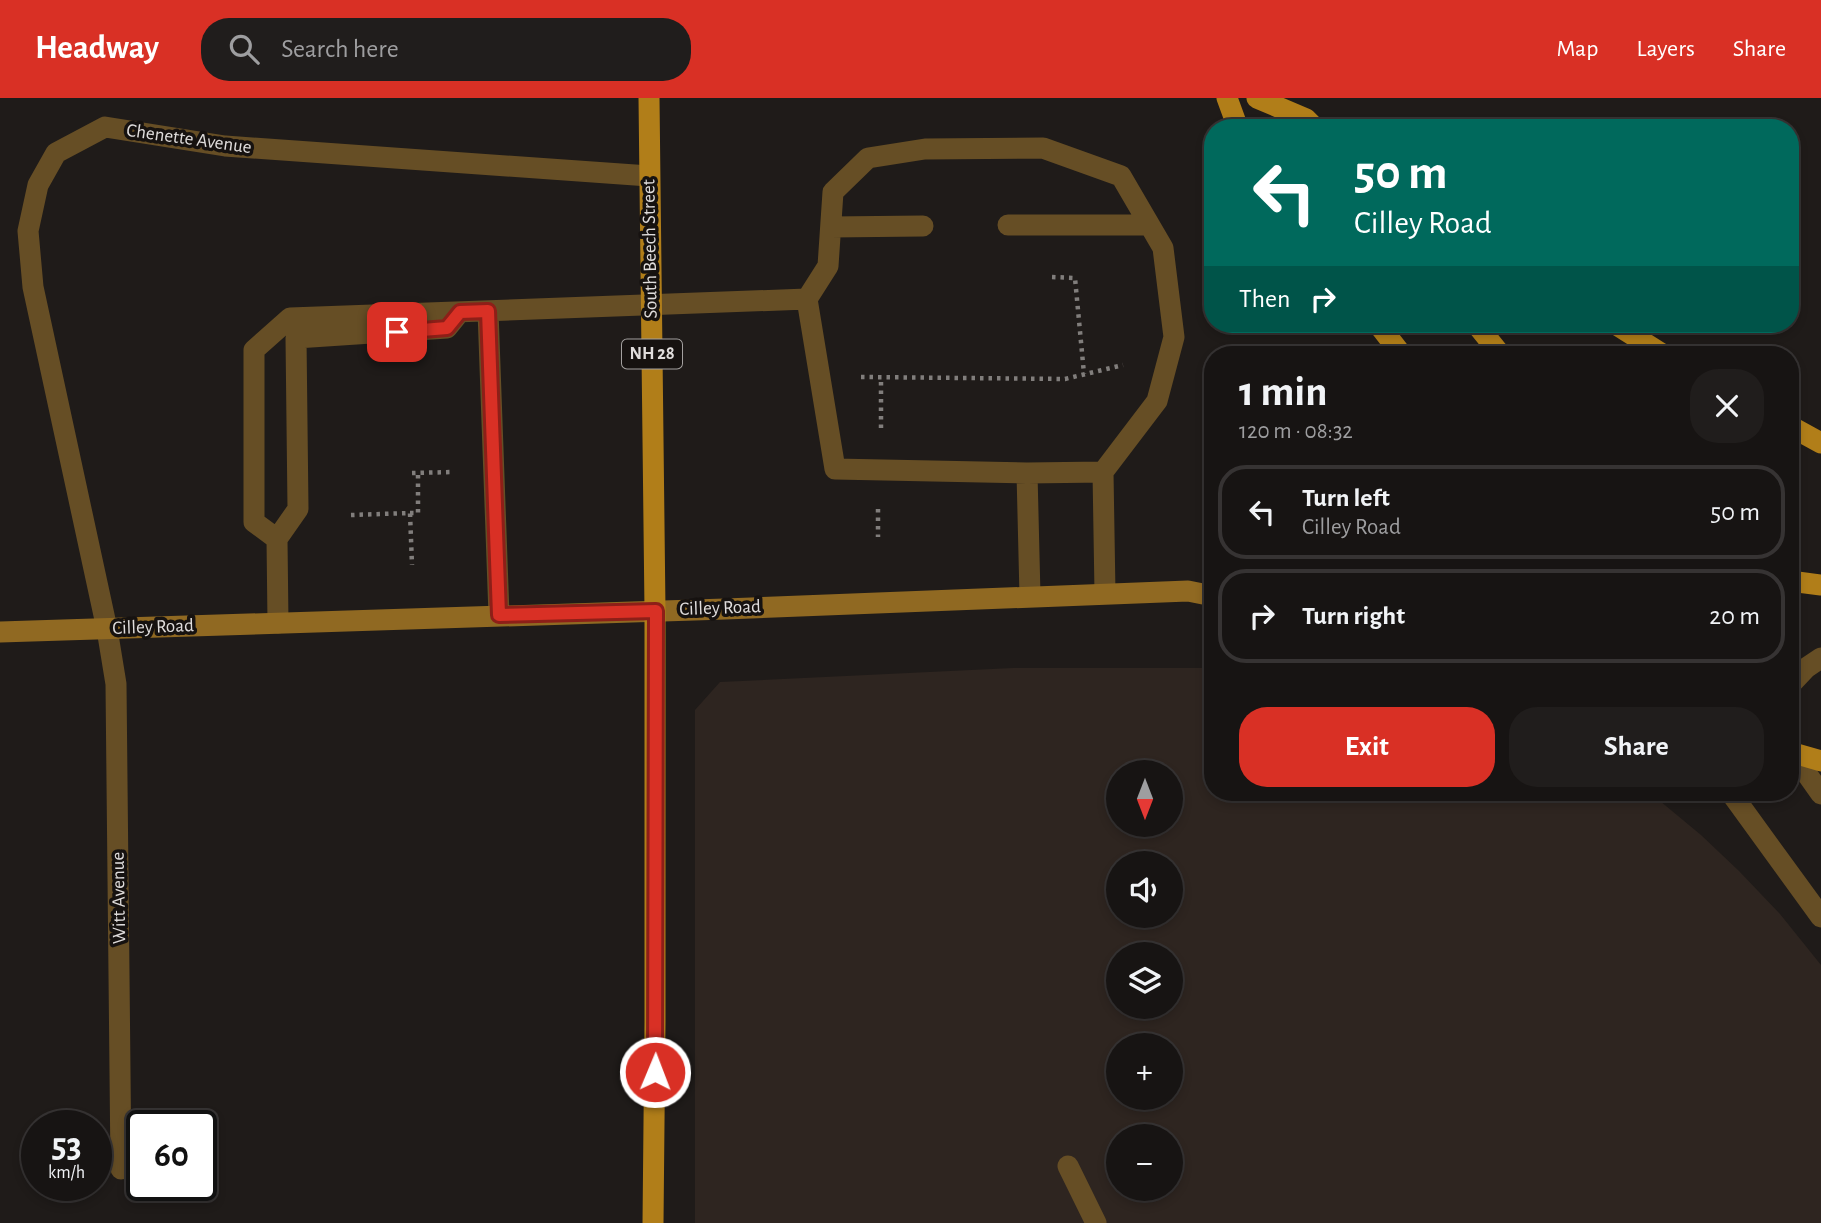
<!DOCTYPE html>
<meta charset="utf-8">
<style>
:root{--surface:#171413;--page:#201d1c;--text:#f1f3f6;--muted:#9e9ea0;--line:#363333;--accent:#d93025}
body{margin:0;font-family:"Alegreya Sans",sans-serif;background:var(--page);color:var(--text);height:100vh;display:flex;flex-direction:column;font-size:26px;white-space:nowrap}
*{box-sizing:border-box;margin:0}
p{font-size:23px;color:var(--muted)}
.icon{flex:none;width:38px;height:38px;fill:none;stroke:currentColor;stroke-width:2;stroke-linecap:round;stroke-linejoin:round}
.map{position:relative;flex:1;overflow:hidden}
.sheet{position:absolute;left:1204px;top:248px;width:595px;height:455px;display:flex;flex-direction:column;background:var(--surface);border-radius:28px;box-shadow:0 4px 10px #0003,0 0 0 2px var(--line)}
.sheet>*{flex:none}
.banner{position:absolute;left:1204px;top:21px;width:595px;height:214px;border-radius:28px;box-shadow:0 4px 10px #0003,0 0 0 2px var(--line);background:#00695c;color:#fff;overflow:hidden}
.needle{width:46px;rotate:180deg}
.controls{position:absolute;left:1106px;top:662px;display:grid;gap:14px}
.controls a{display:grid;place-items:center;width:77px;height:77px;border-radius:50%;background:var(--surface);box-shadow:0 4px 10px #0003,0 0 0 2px var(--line);font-size:35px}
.speed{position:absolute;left:21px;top:1012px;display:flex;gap:14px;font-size:35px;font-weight:700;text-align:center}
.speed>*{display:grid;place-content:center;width:91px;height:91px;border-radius:50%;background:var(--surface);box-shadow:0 4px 10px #0003,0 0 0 2px var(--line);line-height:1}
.speed small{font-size:18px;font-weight:400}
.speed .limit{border:4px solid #111;border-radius:10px;background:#fff;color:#111}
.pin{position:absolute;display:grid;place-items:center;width:60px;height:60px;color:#fff;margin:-30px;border-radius:14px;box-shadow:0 4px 10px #0006}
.me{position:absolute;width:77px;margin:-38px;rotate:1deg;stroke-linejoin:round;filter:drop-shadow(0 0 5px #0008)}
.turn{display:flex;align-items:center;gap:24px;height:147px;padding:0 35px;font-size:32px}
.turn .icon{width:91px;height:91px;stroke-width:2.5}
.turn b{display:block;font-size:49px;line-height:60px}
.then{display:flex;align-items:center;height:66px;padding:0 35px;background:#0003;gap:14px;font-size:26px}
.round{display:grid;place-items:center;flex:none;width:74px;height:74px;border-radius:28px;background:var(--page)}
.summary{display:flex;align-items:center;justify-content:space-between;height:119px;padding:0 35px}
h1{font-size:42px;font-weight:600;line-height:52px}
.cta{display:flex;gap:14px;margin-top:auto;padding:14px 35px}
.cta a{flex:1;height:80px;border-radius:28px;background:var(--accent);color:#fff;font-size:28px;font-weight:600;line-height:80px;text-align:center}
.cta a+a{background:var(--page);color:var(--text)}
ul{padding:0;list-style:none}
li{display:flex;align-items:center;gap:21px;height:94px;margin:0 14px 10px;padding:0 21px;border:4px solid var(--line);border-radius:28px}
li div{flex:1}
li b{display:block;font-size:26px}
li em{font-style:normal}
header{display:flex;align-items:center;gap:42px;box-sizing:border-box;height:98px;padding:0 35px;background:var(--accent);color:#fff}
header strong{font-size:33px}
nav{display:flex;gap:38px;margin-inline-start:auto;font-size:24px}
.search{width:490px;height:63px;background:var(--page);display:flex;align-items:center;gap:18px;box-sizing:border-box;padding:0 24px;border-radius:28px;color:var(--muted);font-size:26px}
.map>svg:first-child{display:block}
.built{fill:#2e2520;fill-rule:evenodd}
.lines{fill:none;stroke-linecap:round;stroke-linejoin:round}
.path{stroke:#817e7c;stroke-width:4.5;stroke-dasharray:3.5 5;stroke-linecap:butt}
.lane{stroke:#664e25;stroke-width:21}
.street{stroke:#664e25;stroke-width:21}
.secondary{stroke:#906922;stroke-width:21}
.primary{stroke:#b17e19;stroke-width:21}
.route-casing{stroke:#8d1f18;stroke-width:18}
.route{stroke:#d93025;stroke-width:12}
.labels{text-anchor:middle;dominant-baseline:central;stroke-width:7;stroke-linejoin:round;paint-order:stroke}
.shield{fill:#161210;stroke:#a3a09f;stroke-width:2}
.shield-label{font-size:18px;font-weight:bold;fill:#e0dddc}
.street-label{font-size:19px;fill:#e0dddc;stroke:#161210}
</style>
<header>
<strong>Headway</strong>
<div class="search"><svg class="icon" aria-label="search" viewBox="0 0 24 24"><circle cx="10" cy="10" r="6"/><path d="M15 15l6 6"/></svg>Search here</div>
<nav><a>Map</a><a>Layers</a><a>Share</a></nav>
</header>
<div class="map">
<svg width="1821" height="1125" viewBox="0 0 1821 1125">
<rect width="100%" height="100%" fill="#1f1b19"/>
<path class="built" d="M 1013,570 L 1213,570 L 1213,695 L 1646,695 L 1660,703 L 1701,737 L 1739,773 L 1780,816 L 1821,867 L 1821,1125 L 695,1125 L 695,612 L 720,584 ZM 1118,674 L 1171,674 L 1171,726 L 1118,726 ZM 1118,765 L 1171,765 L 1171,817 L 1118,817 ZM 1118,856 L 1171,856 L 1171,908 L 1118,908 ZM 1118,947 L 1171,947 L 1171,999 L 1118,999 ZM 1118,1038 L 1171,1038 L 1171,1090 L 1118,1090 Z"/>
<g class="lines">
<path class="path" d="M 1052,179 L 1075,180 L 1084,276
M 861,279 L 1065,281 L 1123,267
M 881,330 L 881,279
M 412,375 L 453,374
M 878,411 L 878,439
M 410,415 L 418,415 L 418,375
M 351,417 L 410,415 L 412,467"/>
<path class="lane" d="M 1008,127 L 1149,127
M 831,129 L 923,128
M 488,213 L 499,517
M 1103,374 L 1027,375 L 835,371 L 807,201 L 828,168 L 833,94 L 868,60 L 925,51 L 1043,50 L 1121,78 L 1163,150 L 1174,239 L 1157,303 L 1103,374 L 1105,495
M 1027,375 L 1030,498
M 277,441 L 298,411 L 296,240 L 447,230 L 460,214
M 278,525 L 277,441 L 254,424 L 254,252 L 290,220 L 807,201
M 1068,1068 L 1096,1125"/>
<path class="street" d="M 1790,587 L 1806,570 L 1821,560
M 1792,655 L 1821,696
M 1731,695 L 1821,819
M 121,1071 L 116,586 L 107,531 L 33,189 L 28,133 L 38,87 L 56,55 L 105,29 L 225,48 L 649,78"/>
<path class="secondary" d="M 0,534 L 725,511 L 1188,493 L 1213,498"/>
<path class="primary" d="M 649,0 L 655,512 L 655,924 L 653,1125
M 1227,0 L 1238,30
M 1257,0 L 1306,21 L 1315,30
M 1378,226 L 1402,257
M 1476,226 L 1501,257
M 1615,226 L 1664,257
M 1790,328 L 1821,345
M 1790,483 L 1821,487
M 1790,654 L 1821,663"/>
</g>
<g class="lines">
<g class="route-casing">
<path id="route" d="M 397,234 L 447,230 L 460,214 L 488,213 L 499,517 L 656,513 L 655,974"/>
</g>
<use href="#route" class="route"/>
</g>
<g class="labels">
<rect class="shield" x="622" y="241.5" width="60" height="29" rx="5"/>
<g class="shield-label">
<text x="652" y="256">NH 28</text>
</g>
<g class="street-label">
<text transform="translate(189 41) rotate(8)">Chenette Avenue</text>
<text transform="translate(650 151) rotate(-91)">South Beech Street</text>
<text transform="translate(720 510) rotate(-2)">Cilley Road</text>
<text transform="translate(153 529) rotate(-2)">Cilley Road</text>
<text transform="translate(119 800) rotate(-91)">Witt Avenue</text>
</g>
</g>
</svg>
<div class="controls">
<a><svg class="needle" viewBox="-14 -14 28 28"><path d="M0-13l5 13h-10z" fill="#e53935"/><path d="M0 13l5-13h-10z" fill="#9e9ea0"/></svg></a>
<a><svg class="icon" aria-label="sound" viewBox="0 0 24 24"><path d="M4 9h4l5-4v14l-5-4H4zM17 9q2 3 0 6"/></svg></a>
<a><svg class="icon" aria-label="layers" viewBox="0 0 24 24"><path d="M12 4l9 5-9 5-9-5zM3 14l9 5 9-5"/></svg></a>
<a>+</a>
<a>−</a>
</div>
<div class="speed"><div>53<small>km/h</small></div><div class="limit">60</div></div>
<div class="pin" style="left:397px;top:234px;background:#d93025"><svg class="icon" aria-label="arrive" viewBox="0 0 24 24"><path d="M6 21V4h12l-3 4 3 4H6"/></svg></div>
<svg class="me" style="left:655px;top:974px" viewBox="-20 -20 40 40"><circle r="17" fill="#d93025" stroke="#fff" stroke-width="3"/><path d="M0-11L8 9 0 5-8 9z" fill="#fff"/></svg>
<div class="banner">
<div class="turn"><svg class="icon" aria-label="left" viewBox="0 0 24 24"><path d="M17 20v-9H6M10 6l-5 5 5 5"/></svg><div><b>50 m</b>Cilley Road</div></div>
<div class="then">Then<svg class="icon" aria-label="right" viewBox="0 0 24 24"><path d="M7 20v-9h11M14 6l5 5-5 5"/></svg></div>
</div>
<section class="sheet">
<div class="summary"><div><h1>1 min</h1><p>120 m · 08:32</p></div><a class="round"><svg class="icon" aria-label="close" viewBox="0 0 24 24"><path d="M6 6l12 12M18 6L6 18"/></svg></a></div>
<ul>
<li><svg class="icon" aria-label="left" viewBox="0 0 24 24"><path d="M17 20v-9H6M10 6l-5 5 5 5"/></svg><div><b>Turn left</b><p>Cilley Road</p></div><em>50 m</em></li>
<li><svg class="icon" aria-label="right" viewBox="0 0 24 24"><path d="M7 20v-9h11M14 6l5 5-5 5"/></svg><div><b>Turn right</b></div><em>20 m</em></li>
</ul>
<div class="cta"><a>Exit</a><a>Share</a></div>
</section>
</div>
